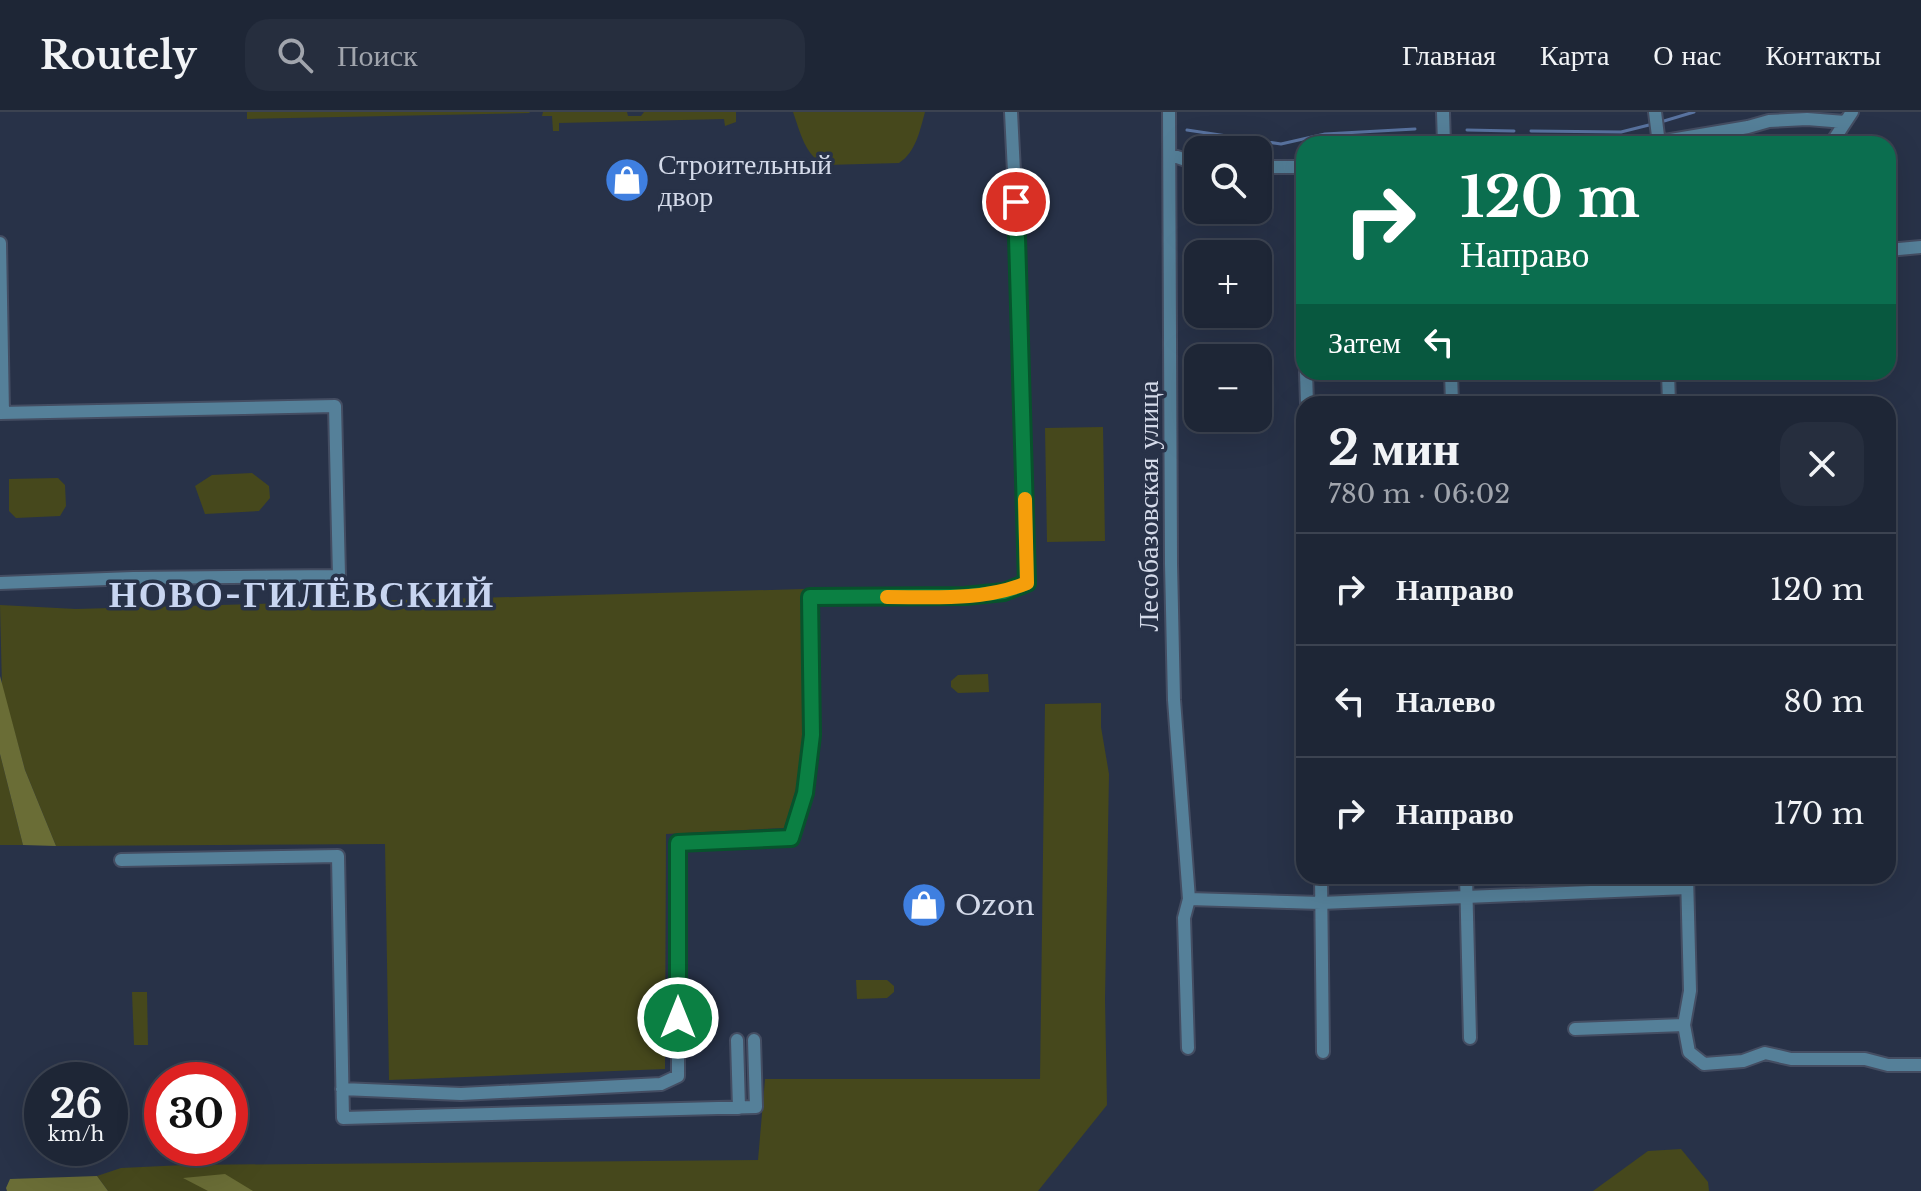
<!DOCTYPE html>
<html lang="ru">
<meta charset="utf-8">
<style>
:root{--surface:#1e2636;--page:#262e3e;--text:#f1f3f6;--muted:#a1a5ad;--line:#3c4351}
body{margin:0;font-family:"Libre Baskerville",serif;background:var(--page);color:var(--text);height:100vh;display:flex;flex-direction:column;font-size:30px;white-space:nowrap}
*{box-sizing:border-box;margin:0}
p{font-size:26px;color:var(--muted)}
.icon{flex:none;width:44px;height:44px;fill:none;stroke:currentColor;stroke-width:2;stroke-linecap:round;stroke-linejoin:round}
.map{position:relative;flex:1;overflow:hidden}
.drawer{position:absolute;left:1296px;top:284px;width:600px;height:488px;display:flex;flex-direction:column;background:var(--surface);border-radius:24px;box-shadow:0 8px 32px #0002,0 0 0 2px var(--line)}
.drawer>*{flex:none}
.banner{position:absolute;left:1296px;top:24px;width:600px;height:244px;border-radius:24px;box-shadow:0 8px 32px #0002,0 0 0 2px var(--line);background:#0b6e4f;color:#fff;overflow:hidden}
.controls{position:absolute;left:1184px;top:24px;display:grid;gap:16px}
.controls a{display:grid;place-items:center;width:88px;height:88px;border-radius:16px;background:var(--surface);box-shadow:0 8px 32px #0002,0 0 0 2px var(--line);font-size:40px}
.speed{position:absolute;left:24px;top:950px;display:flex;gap:16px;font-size:40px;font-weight:700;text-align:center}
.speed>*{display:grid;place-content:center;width:104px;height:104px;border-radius:50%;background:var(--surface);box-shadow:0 8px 32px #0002,0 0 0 2px var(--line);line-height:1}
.speed small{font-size:20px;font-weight:400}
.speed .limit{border:12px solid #d22;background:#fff;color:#111}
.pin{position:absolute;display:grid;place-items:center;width:68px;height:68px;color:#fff;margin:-34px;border:4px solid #fff;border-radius:50%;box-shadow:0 2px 8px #0007}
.me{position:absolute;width:88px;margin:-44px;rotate:0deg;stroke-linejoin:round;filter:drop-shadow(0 0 6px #0008)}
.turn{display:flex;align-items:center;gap:28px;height:168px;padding:0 32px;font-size:36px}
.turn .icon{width:104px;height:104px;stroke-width:2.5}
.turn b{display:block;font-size:56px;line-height:68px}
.then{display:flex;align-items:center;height:76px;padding:0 32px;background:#0003;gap:16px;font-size:30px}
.round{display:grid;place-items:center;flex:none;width:84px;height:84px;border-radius:24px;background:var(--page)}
.overview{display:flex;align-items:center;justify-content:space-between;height:136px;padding:0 32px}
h1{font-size:48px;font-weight:700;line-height:60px}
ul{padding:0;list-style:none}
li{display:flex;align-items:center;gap:24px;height:112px;padding:0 32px;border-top:2px solid var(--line)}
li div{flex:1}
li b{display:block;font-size:30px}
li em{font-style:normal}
header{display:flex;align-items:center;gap:48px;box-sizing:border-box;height:112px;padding:0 40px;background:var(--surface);border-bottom:2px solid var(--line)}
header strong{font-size:38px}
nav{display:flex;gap:44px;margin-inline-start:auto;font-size:28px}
.search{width:560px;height:72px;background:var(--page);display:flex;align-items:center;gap:20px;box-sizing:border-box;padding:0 28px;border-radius:24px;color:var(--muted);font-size:30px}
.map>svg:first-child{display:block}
.green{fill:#46481c}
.forest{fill:#6a6d36}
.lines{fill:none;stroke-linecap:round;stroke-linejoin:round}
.stream{stroke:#5973a0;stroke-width:3}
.minor-casing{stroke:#444d62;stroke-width:16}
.minor{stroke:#558099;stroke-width:12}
.route-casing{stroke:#07532c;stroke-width:20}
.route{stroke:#0b8043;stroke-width:14}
.slow{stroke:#f59e0b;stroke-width:14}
.labels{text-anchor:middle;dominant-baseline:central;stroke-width:7;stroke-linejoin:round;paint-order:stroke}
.poi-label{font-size:28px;fill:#d4dae9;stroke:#283248;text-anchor:start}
.street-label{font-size:28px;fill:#d4dae9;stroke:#283248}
.district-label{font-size:36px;font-weight:bold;letter-spacing:2px;fill:#c8d5f1;stroke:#283248}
</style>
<header>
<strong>Routely</strong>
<div class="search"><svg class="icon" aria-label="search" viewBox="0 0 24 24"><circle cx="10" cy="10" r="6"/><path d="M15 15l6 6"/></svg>Поиск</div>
<nav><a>Главная</a><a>Карта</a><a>О нас</a><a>Контакты</a></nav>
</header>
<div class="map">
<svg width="1921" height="1079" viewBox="0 0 1921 1079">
<rect width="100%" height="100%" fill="#283248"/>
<path class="green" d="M 247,0 L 529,0 L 530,1 L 247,7 Z
M 543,0 L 627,0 L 628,4 L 641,4 L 644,0 L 736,0 L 736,10 L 725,14 L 724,7 L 559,11 L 559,19 L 553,19 L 552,4 L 542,4 Z
M 793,0 L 925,0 C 920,18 916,40 899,51 L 826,53 C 805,45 800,19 793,0 Z
M 1103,315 L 1105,429 L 1047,430 L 1045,316 Z
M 252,361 L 269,374 L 270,386 L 259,399 L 205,402 L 195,374 L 212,363 Z
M 58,366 L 65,373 L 66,394 L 60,404 L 16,406 L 9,399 L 9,367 Z
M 804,477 L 804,651 L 784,716 L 666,722 L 665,957 L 389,968 L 385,732 L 56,734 L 25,658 L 2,575 L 0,493 L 76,497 Z
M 988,562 L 989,580 L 958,581 L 951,575 L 951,569 L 958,563 Z
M 1101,591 L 1101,615 L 1109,662 L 1105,887 L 1107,993 L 1038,1079 L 108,1079 L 97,1064 L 121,1056 L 184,1053 L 758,1048 L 765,967 L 1040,967 L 1045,592 Z
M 0,642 L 23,733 L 0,733 Z
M 856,868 L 887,868 L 894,874 L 894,880 L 887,886 L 857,887 Z
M 132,880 L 147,880 L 148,933 L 134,933 Z
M 1681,1037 L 1708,1070 L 1709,1079 L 1593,1079 L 1648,1039 Z"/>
<path class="forest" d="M 0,564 L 25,658 L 56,734 L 23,733 L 0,642 Z
M 225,1062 L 253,1079 L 208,1079 L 183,1066 Z
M 97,1064 L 108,1079 L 7,1079 L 6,1076 L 10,1067 Z"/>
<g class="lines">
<path class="stream" d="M 1664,9 L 1694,0
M 1187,18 L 1281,32 L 1325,22 L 1415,17
M 1467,18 L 1514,19
M 1531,19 L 1621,20 L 1649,13"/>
<g class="minor-casing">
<path id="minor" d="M 1169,0 L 1171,452 L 1174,588 L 1189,787 L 1184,806 L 1188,936
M 1443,0 L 1444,32
M 1655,0 L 1659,32
M 1659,30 L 1748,15 L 1769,9 L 1807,7 L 1845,10
M 1831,32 L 1852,0
M 1171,43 L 1198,52
M 1258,55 L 1304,55
M 1302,55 L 1304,146
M 0,131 L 3,301
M 1888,138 L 1921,135
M 1306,260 L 1307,292
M 1451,260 L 1452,292
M 1668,260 L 1669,292
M 1865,260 L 1865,261
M 0,301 L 335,294 L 339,464 L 133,466 L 0,471
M 121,748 L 338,744 L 343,1006 L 756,995 L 754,928
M 1321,764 L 1323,940
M 1466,764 L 1470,926
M 1189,787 L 1321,791 L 1687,776
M 1684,913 L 1689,940 L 1704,952 L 1743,949 L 1765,941 L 1791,947 L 1865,947 L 1888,953 L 1921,953
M 1575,917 L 1684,913 L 1690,879 L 1687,764
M 737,928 L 739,996
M 342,977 L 461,982 L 661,972 L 678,964 L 678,731 L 791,726 L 805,681 L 812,623 L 810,485 L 965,484 L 1004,480 L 1027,471 L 1020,180 L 1011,0"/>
</g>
<use href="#minor" class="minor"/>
</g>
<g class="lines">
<g class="route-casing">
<path id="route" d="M 678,906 L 678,731 L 791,726 L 805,681 L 812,623 L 810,485 L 965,484 L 1004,480 L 1027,471 L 1016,90"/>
</g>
<use href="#route" class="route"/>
<path class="slow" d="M 887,485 C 934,485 983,489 1027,471 L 1025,387"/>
</g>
<defs>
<g id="shop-disc" transform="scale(2.3)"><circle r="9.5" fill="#3f7fe0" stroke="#283248"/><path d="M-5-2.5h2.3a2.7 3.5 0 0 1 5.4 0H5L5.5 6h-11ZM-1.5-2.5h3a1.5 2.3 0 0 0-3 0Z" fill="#fff"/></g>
</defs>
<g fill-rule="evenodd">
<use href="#shop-disc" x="627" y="68"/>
<use href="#shop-disc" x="924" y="793"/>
</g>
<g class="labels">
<g class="poi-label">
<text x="658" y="52">Строительный<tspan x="658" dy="32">двор</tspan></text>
<text x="955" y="793">Ozon</text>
</g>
<g class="street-label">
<text transform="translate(1148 394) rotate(-90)">Лесобазовская улица</text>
</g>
<g class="district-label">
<text x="302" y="482">НОВО-ГИЛЁВСКИЙ</text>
</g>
</g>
</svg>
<div class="controls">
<a><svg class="icon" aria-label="search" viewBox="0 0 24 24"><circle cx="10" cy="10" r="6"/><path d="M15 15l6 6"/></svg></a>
<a>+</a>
<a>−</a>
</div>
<div class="speed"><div>26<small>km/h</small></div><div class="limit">30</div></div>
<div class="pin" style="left:1016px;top:90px;background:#d93025"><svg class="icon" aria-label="arrive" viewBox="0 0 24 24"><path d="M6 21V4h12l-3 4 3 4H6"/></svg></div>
<svg class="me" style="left:678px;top:906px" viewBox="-20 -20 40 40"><circle r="17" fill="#0b8043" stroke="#fff" stroke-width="3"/><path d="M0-11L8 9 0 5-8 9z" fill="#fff"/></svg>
<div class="banner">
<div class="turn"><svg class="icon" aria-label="right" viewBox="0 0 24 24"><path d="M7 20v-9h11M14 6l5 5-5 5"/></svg><div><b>120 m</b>Направо</div></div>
<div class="then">Затем<svg class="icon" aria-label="left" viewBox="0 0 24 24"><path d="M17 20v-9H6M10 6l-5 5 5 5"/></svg></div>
</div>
<section class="drawer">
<div class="overview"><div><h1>2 мин</h1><p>780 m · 06:02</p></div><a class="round"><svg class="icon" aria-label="close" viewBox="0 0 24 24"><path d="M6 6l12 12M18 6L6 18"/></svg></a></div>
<ul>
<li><svg class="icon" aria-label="right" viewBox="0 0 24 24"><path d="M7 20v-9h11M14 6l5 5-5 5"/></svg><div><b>Направо</b></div><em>120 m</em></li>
<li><svg class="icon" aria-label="left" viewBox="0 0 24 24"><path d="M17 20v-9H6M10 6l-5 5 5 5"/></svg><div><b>Налево</b></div><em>80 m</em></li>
<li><svg class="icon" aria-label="right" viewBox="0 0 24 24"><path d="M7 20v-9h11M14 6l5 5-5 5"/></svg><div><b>Направо</b></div><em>170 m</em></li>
</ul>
</section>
</div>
